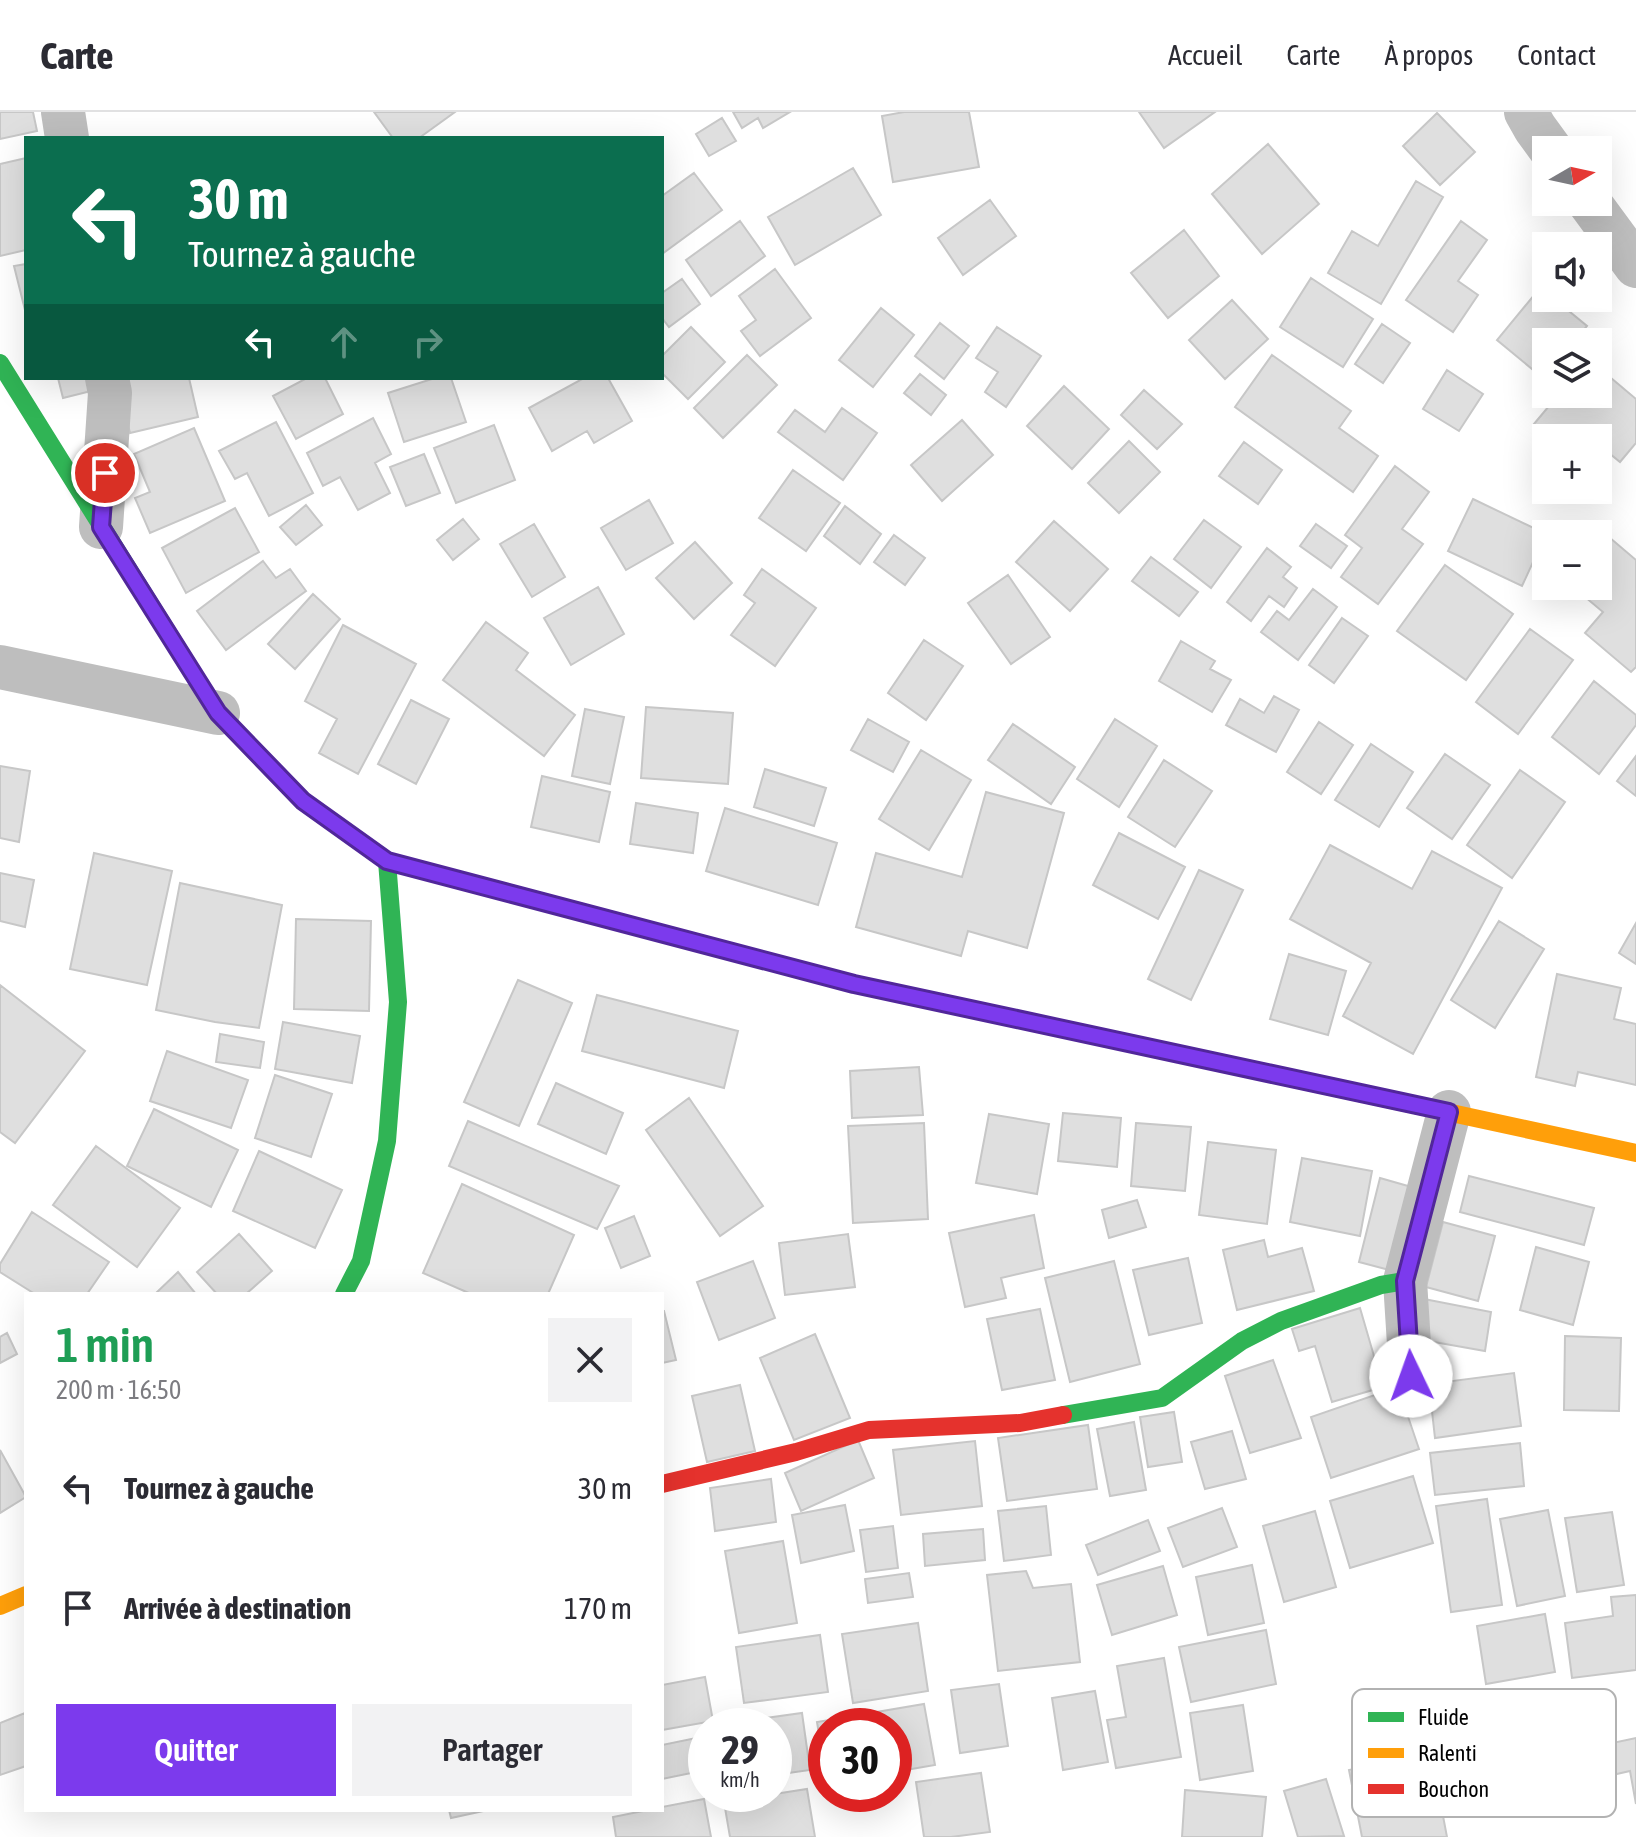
<!DOCTYPE html>
<html lang="fr">
<meta charset="utf-8">
<style>
:root{--surface:#fff;--page:#f2f2f3;--text:#2b2b33;--muted:#7c7c81;--line:#e1e1e2;--accent:#7c3aed}
body{margin:0;font-family:"Asap Condensed",sans-serif;background:var(--page);color:var(--text);height:100vh;display:flex;flex-direction:column;font-size:30px;white-space:nowrap}
*{box-sizing:border-box;margin:0}
p{font-size:26px;color:var(--muted)}
.icon{flex:none;width:44px;height:44px;fill:none;stroke:currentColor;stroke-width:2;stroke-linecap:round;stroke-linejoin:round}
.map{position:relative;flex:1;overflow:hidden}
.side{position:absolute;left:24px;top:1180px;width:640px;height:520px;display:flex;flex-direction:column;background:var(--surface);border-radius:0px;box-shadow:0 8px 32px #0002}
.side>*{flex:none}
.top-card{position:absolute;left:24px;top:24px;width:640px;height:244px;border-radius:0px;box-shadow:0 8px 32px #0002;background:#0b6e4f;color:#fff;overflow:hidden}
.needle{width:52px;rotate:81deg}
.controls{position:absolute;left:1532px;top:24px;display:grid;gap:16px}
.controls a{display:grid;place-items:center;width:80px;height:80px;border-radius:0px;background:var(--surface);box-shadow:0 8px 32px #0002;font-size:40px}
.speed{position:absolute;left:688px;top:1596px;display:flex;gap:16px;font-size:40px;font-weight:700;text-align:center}
.speed>*{display:grid;place-content:center;width:104px;height:104px;border-radius:50%;background:var(--surface);box-shadow:0 8px 32px #0002;line-height:1}
.speed small{font-size:20px;font-weight:400}
.speed .limit{border:12px solid #d22;background:#fff;color:#111}
.pin{position:absolute;display:grid;place-items:center;width:68px;height:68px;color:#fff;margin:-34px;border:4px solid #fff;border-radius:50%;box-shadow:0 2px 8px #0007}
.me{position:absolute;width:88px;margin:-44px;rotate:357deg;stroke-linejoin:round;filter:drop-shadow(0 0 6px #0008)}
.turn{display:flex;align-items:center;gap:28px;height:168px;padding:0 32px;font-size:36px}
.turn .icon{width:104px;height:104px;stroke-width:2.5}
.turn b{display:block;font-size:56px;line-height:68px}
.lanes{display:flex;align-items:center;height:76px;padding:0 32px;background:#0003;justify-content:center;gap:40px;direction:ltr}
.lanes .off{opacity:.35}
.round{display:grid;place-items:center;flex:none;width:84px;height:84px;border-radius:0px;background:var(--page)}
.overview{display:flex;align-items:center;justify-content:space-between;height:136px;padding:0 32px}
h1{font-size:48px;font-weight:600;line-height:60px;color:#1e9e55}
.primary-button{display:flex;gap:16px;margin-top:auto;padding:16px 32px}
.primary-button a{flex:1;height:92px;border-radius:0px;background:var(--accent);color:#fff;font-size:32px;font-weight:600;line-height:92px;text-align:center}
.primary-button a+a{background:var(--page);color:var(--text)}
ul{padding:0;list-style:none}
li{display:flex;align-items:center;gap:24px;height:120px;padding:0 32px}
li div{flex:1}
li b{display:block;font-size:30px}
li em{font-style:normal}
header{display:flex;align-items:center;gap:48px;box-sizing:border-box;height:112px;padding:0 40px;background:var(--surface);border-bottom:2px solid var(--line)}
header strong{font-size:38px}
nav{display:flex;gap:44px;margin-inline-start:auto;font-size:28px}
.map>svg:first-child{display:block}
.building{fill:#dfdfdf;stroke:#c7c7c7;stroke-width:2}
.lines{fill:none;stroke-linecap:round;stroke-linejoin:round}
.street{stroke:#bebebe;stroke-width:44}
.fast{stroke:#30b455;stroke-width:18}
.slow{stroke:#ff9f0a;stroke-width:18}
.jam{stroke:#e5322d;stroke-width:18}
.route-casing{stroke:#51269a;stroke-width:20}
.route{stroke:#7c3aed;stroke-width:14}
.key{fill:#fff;stroke:#b2b2b2;stroke-width:2}
.key-label{font-size:22px;fill:#000}
</style>
<header>
<strong>Carte</strong>
<nav><a>Accueil</a><a>Carte</a><a>À propos</a><a>Contact</a></nav>
</header>
<div class="map">
<svg width="1636" height="1725" viewBox="0 0 1636 1725">
<rect width="100%" height="100%" fill="#fff"/>
<path class="building" d="M 0,0 L 33,0 L 37,19 L 0,27 Z
M 374,0 L 455,0 L 419,26 L 393,26 Z
M 733,0 L 790,0 L 763,16 L 758,6 L 742,16 Z
M 904,0 L 969,0 L 979,55 L 893,70 L 882,4 Z
M 1139,0 L 1215,0 L 1164,36 Z
M 1437,1 L 1475,40 L 1440,73 L 1403,34 Z
M 722,6 L 736,29 L 709,44 L 696,22 Z
M 1268,32 L 1319,92 L 1262,142 L 1212,82 Z
M 26,46 L 26,138 L 0,144 L 0,52 Z
M 853,56 L 881,103 L 795,153 L 768,105 Z
M 694,61 L 722,98 L 662,142 L 662,84 Z
M 1416,69 L 1443,85 L 1381,192 L 1328,161 L 1352,119 L 1378,134 Z
M 990,88 L 1016,124 L 963,163 L 938,126 Z
M 740,109 L 765,144 L 711,184 L 686,148 Z
M 1461,109 L 1487,128 L 1458,169 L 1478,183 L 1453,220 L 1406,188 Z
M 1184,118 L 1219,164 L 1168,206 L 1131,161 Z
M 26,152 L 26,202 L 14,154 Z
M 775,157 L 811,206 L 760,244 L 741,219 L 756,208 L 739,184 Z
M 1311,166 L 1373,207 L 1343,255 L 1280,215 Z
M 682,167 L 700,192 L 669,215 L 662,206 L 662,181 Z
M 1540,176 L 1546,181 L 1546,186 L 1553,186 L 1587,214 L 1574,230 L 1546,230 L 1546,264 L 1544,267 L 1497,228 Z
M 1232,188 L 1268,227 L 1225,267 L 1189,228 Z
M 881,196 L 914,223 L 873,275 L 839,248 Z
M 940,211 L 969,234 L 944,267 L 915,244 Z
M 1382,212 L 1410,231 L 1383,271 L 1355,252 Z
M 691,215 L 725,250 L 688,287 L 662,261 L 662,244 Z
M 997,215 L 1041,244 L 1006,295 L 985,280 L 998,260 L 976,246 Z
M 747,243 L 777,273 L 723,326 L 694,296 Z
M 1272,243 L 1351,299 L 1339,316 L 1378,344 L 1353,380 L 1235,295 Z
M 1598,255 L 1636,287 L 1636,331 L 1620,350 L 1598,332 L 1598,326 L 1550,326 L 1534,312 L 1559,282 L 1598,282 Z
M 1447,258 L 1483,282 L 1459,319 L 1423,297 Z
M 920,262 L 946,283 L 931,303 L 904,281 Z
M 58,266 L 92,266 L 95,278 L 63,286 Z
M 117,266 L 189,266 L 198,305 L 130,321 Z
M 307,266 L 325,266 L 343,302 L 296,327 L 273,284 Z
M 435,266 L 451,266 L 466,310 L 404,330 L 388,281 Z
M 584,266 L 608,266 L 632,309 L 594,331 L 587,319 L 552,339 L 529,296 Z
M 1064,274 L 1109,317 L 1072,357 L 1027,314 Z
M 1144,278 L 1182,312 L 1157,337 L 1121,303 Z
M 842,296 L 877,321 L 843,368 L 778,320 L 795,298 L 825,320 Z
M 373,306 L 391,342 L 375,351 L 390,381 L 358,398 L 340,365 L 323,374 L 307,341 Z
M 962,308 L 993,343 L 942,389 L 911,353 Z
M 276,310 L 313,381 L 269,404 L 247,361 L 235,367 L 219,339 Z
M 494,313 L 515,368 L 456,391 L 434,336 Z
M 194,316 L 225,389 L 150,421 L 135,386 L 150,380 L 134,342 Z
M 1129,329 L 1160,360 L 1119,401 L 1088,371 Z
M 1244,330 L 1282,358 L 1258,392 L 1219,364 Z
M 424,342 L 440,381 L 406,394 L 390,355 Z
M 1395,354 L 1429,380 L 1402,417 L 1423,432 L 1378,492 L 1341,465 L 1362,436 L 1345,423 Z
M 793,358 L 840,391 L 806,439 L 759,406 Z
M 1473,387 L 1546,422 L 1522,474 L 1448,439 Z
M 649,388 L 673,431 L 626,458 L 601,416 Z
M 306,393 L 322,413 L 296,433 L 280,415 Z
M 845,394 L 881,422 L 860,452 L 824,424 Z
M 235,396 L 259,440 L 186,481 L 162,436 Z
M 463,407 L 479,427 L 453,448 L 437,428 Z
M 1204,408 L 1241,435 L 1211,476 L 1174,447 Z
M 1054,409 L 1108,457 L 1070,499 L 1016,450 Z
M 534,412 L 565,465 L 532,485 L 500,432 Z
M 1316,412 L 1347,434 L 1331,456 L 1300,434 Z
M 1596,414 L 1636,448 L 1636,555 L 1631,560 L 1585,521 L 1603,500 L 1572,474 L 1598,474 L 1598,422 L 1589,422 Z
M 894,423 L 925,446 L 905,473 L 874,450 Z
M 695,430 L 732,471 L 694,507 L 656,466 Z
M 1267,436 L 1291,455 L 1283,465 L 1297,476 L 1284,495 L 1269,484 L 1251,509 L 1227,490 Z
M 1151,445 L 1198,480 L 1179,504 L 1132,469 Z
M 263,449 L 276,466 L 290,457 L 306,479 L 226,538 L 197,499 Z
M 1445,453 L 1513,502 L 1466,568 L 1397,519 Z
M 762,457 L 816,496 L 775,554 L 731,523 L 755,491 L 744,483 Z
M 1008,463 L 1050,525 L 1011,552 L 968,491 Z
M 598,475 L 624,522 L 571,553 L 544,506 Z
M 1313,477 L 1337,495 L 1298,548 L 1261,520 L 1277,499 L 1289,508 Z
M 313,482 L 340,507 L 295,557 L 268,532 Z
M 1342,506 L 1368,524 L 1334,571 L 1309,553 Z
M 486,510 L 528,541 L 516,558 L 575,603 L 544,644 L 443,568 Z
M 343,513 L 416,552 L 358,662 L 319,641 L 337,607 L 305,589 Z
M 1530,517 L 1573,548 L 1518,622 L 1476,590 Z
M 924,528 L 963,554 L 926,608 L 888,581 Z
M 1181,529 L 1215,549 L 1210,557 L 1231,568 L 1212,600 L 1159,569 Z
M 1594,569 L 1636,603 L 1636,613 L 1599,662 L 1552,625 Z
M 1274,584 L 1299,598 L 1276,640 L 1226,613 L 1240,587 L 1264,601 Z
M 411,588 L 449,607 L 416,672 L 378,652 Z
M 646,595 L 733,601 L 728,672 L 641,666 Z
M 585,597 L 624,605 L 610,672 L 572,664 Z
M 868,607 L 909,630 L 893,660 L 851,638 Z
M 1115,607 L 1157,634 L 1119,695 L 1077,667 Z
M 1319,610 L 1353,633 L 1321,682 L 1287,660 Z
M 1013,612 L 1075,655 L 1051,692 L 988,648 Z
M 1371,632 L 1413,660 L 1379,715 L 1335,688 Z
M 921,638 L 971,668 L 929,738 L 879,707 Z
M 1445,642 L 1490,673 L 1452,727 L 1407,696 Z
M 1636,644 L 1636,684 L 1617,669 Z
M 1164,648 L 1212,679 L 1175,735 L 1128,705 Z
M 0,654 L 30,659 L 19,730 L 0,726 Z
M 765,657 L 826,676 L 814,714 L 754,695 Z
M 1520,658 L 1565,690 L 1512,766 L 1467,733 Z
M 542,664 L 610,680 L 599,730 L 531,715 Z
M 986,680 L 1064,701 L 1027,836 L 968,819 L 961,844 L 856,815 L 876,741 L 962,765 Z
M 636,691 L 698,701 L 693,741 L 630,732 Z
M 725,696 L 837,731 L 818,793 L 706,759 Z
M 1119,721 L 1185,755 L 1158,807 L 1093,773 Z
M 1330,733 L 1412,777 L 1432,739 L 1502,776 L 1413,942 L 1343,904 L 1371,851 L 1290,807 Z
M 94,741 L 172,759 L 147,873 L 70,857 Z
M 1199,758 L 1243,778 L 1191,888 L 1148,867 Z
M 0,761 L 34,768 L 25,815 L 0,809 Z
M 180,771 L 282,793 L 259,916 L 215,910 L 156,898 Z
M 296,807 L 371,809 L 369,899 L 294,897 Z
M 1499,809 L 1544,837 L 1495,916 L 1451,888 Z
M 1636,811 L 1636,852 L 1619,841 Z
M 1289,842 L 1346,859 L 1328,923 L 1270,907 Z
M 1557,862 L 1621,876 L 1614,907 L 1636,912 L 1636,973 L 1578,960 L 1575,974 L 1536,965 Z
M 518,868 L 572,891 L 519,1014 L 464,990 Z
M 0,873 L 85,939 L 15,1031 L 0,1020 Z
M 597,883 L 738,919 L 724,976 L 582,939 Z
M 283,910 L 360,924 L 352,971 L 275,957 Z
M 220,922 L 264,930 L 260,956 L 216,950 Z
M 167,939 L 248,968 L 231,1016 L 150,989 Z
M 919,955 L 923,1003 L 852,1006 L 850,959 Z
M 275,963 L 332,982 L 311,1045 L 255,1026 Z
M 556,971 L 623,1001 L 606,1042 L 538,1012 Z
M 689,986 L 763,1094 L 720,1124 L 646,1018 Z
M 154,997 L 238,1038 L 211,1095 L 127,1054 Z
M 1063,1001 L 1121,1006 L 1117,1055 L 1058,1049 Z
M 989,1002 L 1049,1012 L 1037,1082 L 976,1071 Z
M 468,1009 L 619,1074 L 597,1117 L 449,1054 Z
M 924,1011 L 928,1107 L 853,1111 L 848,1014 Z
M 1136,1011 L 1191,1015 L 1185,1079 L 1131,1074 Z
M 1208,1030 L 1276,1038 L 1267,1112 L 1199,1103 Z
M 96,1034 L 180,1096 L 137,1155 L 53,1093 Z
M 259,1039 L 342,1078 L 315,1136 L 233,1099 Z
M 1302,1046 L 1372,1059 L 1360,1124 L 1290,1110 Z
M 1469,1064 L 1594,1096 L 1584,1133 L 1460,1100 Z
M 1380,1066 L 1415,1076 L 1393,1159 L 1359,1150 Z
M 462,1072 L 574,1123 L 548,1182 L 471,1182 L 423,1161 Z
M 1137,1088 L 1146,1115 L 1109,1126 L 1102,1098 Z
M 32,1100 L 109,1150 L 87,1182 L 35,1182 L 0,1160 L 0,1152 Z
M 1034,1103 L 1044,1156 L 1001,1166 L 1006,1186 L 965,1195 L 949,1121 Z
M 634,1104 L 650,1144 L 621,1156 L 605,1116 Z
M 1443,1110 L 1495,1124 L 1478,1189 L 1426,1175 Z
M 239,1122 L 272,1159 L 246,1182 L 217,1182 L 197,1160 Z
M 848,1122 L 855,1175 L 785,1183 L 779,1131 Z
M 1264,1128 L 1268,1145 L 1302,1136 L 1314,1179 L 1237,1198 L 1223,1138 Z
M 1536,1135 L 1589,1150 L 1573,1213 L 1520,1198 Z
M 1188,1146 L 1202,1211 L 1149,1223 L 1133,1158 Z
M 753,1149 L 775,1206 L 719,1228 L 697,1170 Z
M 1114,1149 L 1140,1252 L 1070,1270 L 1045,1166 Z
M 178,1160 L 196,1182 L 155,1182 Z
M 1424,1187 L 1491,1200 L 1485,1239 L 1417,1227 Z
M 1360,1196 L 1383,1275 L 1332,1290 L 1315,1234 L 1299,1239 L 1292,1217 Z
M 1040,1197 L 1055,1268 L 1002,1278 L 987,1207 Z
M 662,1199 L 664,1199 L 676,1248 L 662,1251 Z
M 7,1221 L 17,1242 L 0,1251 L 0,1225 Z
M 815,1222 L 850,1306 L 794,1328 L 760,1246 Z
M 1565,1224 L 1621,1226 L 1619,1299 L 1564,1298 Z
M 1273,1248 L 1301,1326 L 1250,1341 L 1225,1264 Z
M 1514,1261 L 1521,1314 L 1435,1326 L 1429,1272 Z
M 740,1273 L 755,1339 L 707,1350 L 692,1284 Z
M 1398,1275 L 1419,1337 L 1331,1366 L 1311,1305 Z
M 1174,1300 L 1182,1350 L 1148,1355 L 1140,1305 Z
M 1134,1310 L 1146,1378 L 1110,1384 L 1097,1317 Z
M 1088,1313 L 1097,1377 L 1007,1389 L 998,1326 Z
M 1232,1319 L 1246,1367 L 1205,1377 L 1191,1330 Z
M 858,1328 L 874,1366 L 801,1399 L 785,1361 Z
M 975,1329 L 982,1394 L 901,1403 L 893,1338 Z
M 1520,1331 L 1524,1374 L 1435,1383 L 1430,1341 Z
M 0,1338 L 26,1385 L 0,1401 Z
M 1413,1364 L 1433,1431 L 1350,1456 L 1330,1389 Z
M 771,1367 L 776,1410 L 715,1419 L 710,1376 Z
M 1487,1387 L 1502,1493 L 1451,1500 L 1436,1394 Z
M 845,1393 L 854,1439 L 801,1451 L 792,1403 Z
M 1046,1394 L 1051,1443 L 1004,1449 L 998,1399 Z
M 1222,1396 L 1237,1435 L 1183,1455 L 1168,1416 Z
M 1548,1398 L 1565,1484 L 1517,1494 L 1500,1407 Z
M 1315,1399 L 1336,1475 L 1284,1490 L 1263,1414 Z
M 1612,1400 L 1624,1473 L 1577,1480 L 1565,1406 Z
M 1148,1408 L 1160,1439 L 1098,1463 L 1086,1433 Z
M 893,1414 L 898,1456 L 866,1460 L 860,1418 Z
M 983,1417 L 985,1448 L 925,1454 L 923,1422 Z
M 783,1429 L 797,1511 L 739,1521 L 725,1439 Z
M 1252,1453 L 1264,1511 L 1208,1523 L 1196,1465 Z
M 1163,1454 L 1177,1503 L 1112,1523 L 1097,1473 Z
M 1026,1459 L 1033,1476 L 1071,1472 L 1080,1550 L 998,1559 L 987,1463 Z
M 909,1461 L 913,1485 L 868,1491 L 865,1467 Z
M 1636,1483 L 1636,1558 L 1572,1566 L 1565,1511 L 1613,1504 L 1611,1485 Z
M 1545,1502 L 1555,1560 L 1486,1572 L 1477,1514 Z
M 918,1511 L 928,1579 L 853,1591 L 842,1522 Z
M 1266,1518 L 1276,1572 L 1191,1590 L 1179,1535 Z
M 820,1523 L 828,1580 L 744,1591 L 736,1535 Z
M 1164,1546 L 1181,1645 L 1116,1656 L 1107,1608 L 1126,1605 L 1117,1554 Z
M 705,1565 L 713,1609 L 662,1618 L 662,1573 Z
M 999,1572 L 1008,1634 L 960,1641 L 951,1578 Z
M 1095,1579 L 1108,1650 L 1063,1658 L 1052,1586 Z
M 924,1592 L 935,1653 L 894,1660 L 894,1614 L 826,1614 L 826,1664 L 817,1610 Z
M 1243,1593 L 1253,1659 L 1200,1668 L 1190,1601 Z
M 25,1601 L 26,1654 L 0,1663 L 0,1611 Z
M 802,1601 L 810,1658 L 774,1663 L 774,1614 L 745,1614 L 744,1609 Z
M 706,1624 L 706,1658 L 662,1667 L 662,1633 Z
M 1636,1626 L 1636,1692 L 1630,1659 L 1595,1667 L 1589,1636 Z
M 1471,1634 L 1480,1674 L 1439,1683 L 1447,1725 L 1362,1725 L 1349,1658 Z
M 981,1661 L 990,1720 L 951,1725 L 924,1725 L 916,1670 Z
M 1326,1667 L 1344,1724 L 1298,1725 L 1284,1679 Z
M 807,1677 L 815,1725 L 730,1725 L 724,1690 Z
M 1185,1678 L 1266,1685 L 1262,1725 L 1182,1725 Z
M 704,1687 L 711,1725 L 616,1725 L 613,1705 L 648,1698 L 662,1698 L 662,1695 Z
M 449,1698 L 488,1698 L 451,1706 Z"/>
<g class="lines">
<path class="street" d="M 63,0 L 67,26
M 1526,0 L 1535,16 L 1551,38
M 1589,90 L 1636,154
M 101,415 L 110,281 L 107,266
M 0,555 L 218,601
M 1411,1264 L 1405,1169 L 1449,1000"/>
<path class="fast" d="M 0,251 L 218,601 L 303,689 L 387,749 L 498,778
M 344,1182 L 361,1149 L 387,1029 L 398,890 L 387,749
M 1063,1303 L 1162,1286 L 1242,1229 L 1281,1209 L 1381,1173 L 1405,1169"/>
<path class="slow" d="M 1013,906 L 1636,1041
M 0,1494 L 26,1483"/>
<path class="jam" d="M 498,778 L 854,872 L 1013,906
M 662,1372 L 796,1340 L 869,1318 L 1020,1311 L 1063,1303"/>
</g>
<g class="lines">
<g class="route-casing">
<path id="route" d="M 105,361 L 101,415 L 218,601 L 303,689 L 387,749 L 854,872 L 1449,1000 L 1405,1169 L 1411,1264"/>
</g>
<use href="#route" class="route"/>
</g>
<rect x="1352" y="1577" width="264" height="128" rx="12" class="key"/>
<rect x="1368" y="1600" width="36" height="10" fill="#30b455"/>
<rect x="1368" y="1636" width="36" height="10" fill="#ff9f0a"/>
<rect x="1368" y="1672" width="36" height="10" fill="#e5322d"/>
<g class="key-label">
<text x="1418" y="1613">Fluide</text>
<text x="1418" y="1649">Ralenti</text>
<text x="1418" y="1685">Bouchon</text>
</g>
</svg>
<div class="controls">
<a><svg class="needle" viewBox="-14 -14 28 28"><path d="M0-13l5 13h-10z" fill="#e53935"/><path d="M0 13l5-13h-10z" fill="#7c7c81"/></svg></a>
<a><svg class="icon" aria-label="sound" viewBox="0 0 24 24"><path d="M4 9h4l5-4v14l-5-4H4zM17 9q2 3 0 6"/></svg></a>
<a><svg class="icon" aria-label="layers" viewBox="0 0 24 24"><path d="M12 4l9 5-9 5-9-5zM3 14l9 5 9-5"/></svg></a>
<a>+</a>
<a>−</a>
</div>
<div class="speed"><div>29<small>km/h</small></div><div class="limit">30</div></div>
<div class="pin" style="left:105px;top:361px;background:#d93025"><svg class="icon" aria-label="arrive" viewBox="0 0 24 24"><path d="M6 21V4h12l-3 4 3 4H6"/></svg></div>
<svg class="me" style="left:1411px;top:1264px" viewBox="-20 -20 40 40"><circle r="19" fill="#fff"/><path d="M0-13L10 11 0 6-10 11z" fill="#7c3aed"/></svg>
<div class="top-card">
<div class="turn"><svg class="icon" aria-label="left" viewBox="0 0 24 24"><path d="M17 20v-9H6M10 6l-5 5 5 5"/></svg><div><b>30 m</b>Tournez à gauche</div></div>
<div class="lanes"><svg class="icon" aria-label="left" viewBox="0 0 24 24"><path d="M17 20v-9H6M10 6l-5 5 5 5"/></svg><svg class="icon off" aria-label="ahead" viewBox="0 0 24 24"><path d="M12 20V5M6 11l6-6 6 6"/></svg><svg class="icon off" aria-label="right" viewBox="0 0 24 24"><path d="M7 20v-9h11M14 6l5 5-5 5"/></svg></div>
</div>
<section class="side">
<div class="overview"><div><h1>1 min</h1><p>200 m · 16:50</p></div><a class="round"><svg class="icon" aria-label="close" viewBox="0 0 24 24"><path d="M6 6l12 12M18 6L6 18"/></svg></a></div>
<ul>
<li><svg class="icon" aria-label="left" viewBox="0 0 24 24"><path d="M17 20v-9H6M10 6l-5 5 5 5"/></svg><div><b>Tournez à gauche</b></div><em>30 m</em></li>
<li><svg class="icon" aria-label="arrive" viewBox="0 0 24 24"><path d="M6 21V4h12l-3 4 3 4H6"/></svg><div><b>Arrivée à destination</b></div><em>170 m</em></li>
</ul>
<div class="primary-button"><a>Quitter</a><a>Partager</a></div>
</section>
</div>
